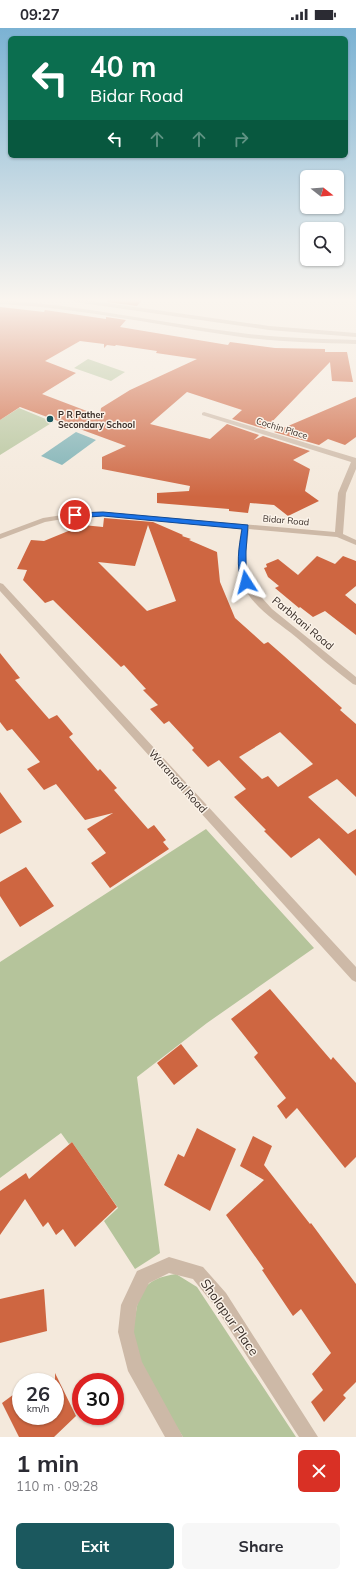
<!DOCTYPE html>
<meta charset="utf-8">
<style>
:root{--surface:#fff;--page:#f7f7f7;--text:#2b2b33;--muted:#7c7c81;--accent:#1b585e}
body{margin:0;font-family:Mulish,sans-serif;background:var(--page);color:var(--text);height:100vh;display:flex;flex-direction:column;font-size:15px;white-space:nowrap}
*{box-sizing:border-box;margin:0}
p{font-size:13px;color:var(--muted)}
.icon{flex:none;width:22px;height:22px;fill:none;stroke:currentColor;stroke-width:2;stroke-linecap:round;stroke-linejoin:round}
.map{position:relative;height:1409px;overflow:hidden}
.panel{display:flex;flex-direction:column;background:var(--surface);flex:1}
.panel>*{flex:none}
.hud{position:absolute;left:8px;top:8px;width:340px;height:122px;border-radius:6px;box-shadow:0 1px 3px #0004;background:#0b6e4f;color:#fff;overflow:hidden}
.needle{width:26px;rotate:107deg}
.controls{position:absolute;left:300px;top:142px;display:grid;gap:8px}
.controls a{display:grid;place-items:center;width:44px;height:44px;border-radius:6px;background:var(--surface);box-shadow:0 1px 3px #0004;font-size:20px}
.speed{position:absolute;left:12px;top:1345px;display:flex;gap:8px;font-size:20px;font-weight:700;text-align:center}
.speed>*{display:grid;place-content:center;width:52px;height:52px;border-radius:50%;background:var(--surface);box-shadow:0 1px 3px #0004;line-height:1}
.speed small{font-size:10px;font-weight:400}
.speed .limit{border:6px solid #d22;background:#fff;color:#111}
.pin{position:absolute;display:grid;place-items:center;width:34px;height:34px;color:#fff;margin:-17px;border:2px solid #fff;border-radius:50%;box-shadow:0 1px 4px #0007}
.me{position:absolute;width:44px;margin:-22px;rotate:351deg;stroke-linejoin:round;filter:drop-shadow(0 0 3px #0008)}
.turn{display:flex;align-items:center;gap:14px;height:84px;padding:0 16px;font-size:18px}
.turn .icon{width:52px;height:52px;stroke-width:2.5}
.turn b{display:block;font-size:28px;line-height:34px}
.lanes{display:flex;align-items:center;height:38px;padding:0 16px;background:#0003;justify-content:center;gap:20px;direction:ltr}
.lanes .off{opacity:.35}
.round{display:grid;place-items:center;flex:none;width:42px;height:42px;border-radius:6px;background:var(--page)}
.head{display:flex;align-items:center;justify-content:space-between;height:68px;padding:0 16px}
h1{font-size:24px;font-weight:700;line-height:30px}
.action{display:flex;gap:8px;margin-top:auto;padding:8px 16px}
.action a{flex:1;height:46px;border-radius:6px;background:var(--accent);color:#fff;font-size:16px;font-weight:700;line-height:46px;text-align:center}
.action a+a{background:var(--page);color:var(--text)}
.status{display:flex;justify-content:space-between;align-items:center;height:28px;padding:0 20px;background:var(--surface);direction:ltr}
.status svg{height:11px;fill:currentColor}
.map>svg:first-child{display:block}
.green{fill:#b5c49b}
.water{fill:#79afb3}
.building{fill:#ce6641;fill-rule:evenodd}
.lines{fill:none;stroke-linecap:round;stroke-linejoin:round}
.street{fill:#cdb9a7;fill-rule:evenodd}
.route{fill:#1a73e8;stroke:#114b97}
.poi-dot{fill:#1b585e;stroke:#fbf3e9;stroke-width:1.5}
.labels{text-anchor:middle;dominant-baseline:central;stroke-width:3;stroke-linejoin:round;paint-order:stroke}
.far-poi-label{font-size:9px;font-weight:bold;fill:#392e28;stroke:#fbf3e9;text-anchor:start}
.far-street-label{font-size:9px;fill:#392e28;stroke:#fbf3e9}
.street-label{font-size:11px;fill:#392e28;stroke:#fbf3e9}
.near-street-label{font-size:13px;fill:#392e28;stroke:#fbf3e9}
</style>
<div class="status"><b>09:27</b><svg viewBox="0 0 49 12"><path d="M0 12V9h3v3zM5 12V6h3v6zM10 12V3h3v9zM15 12V0h3v12zM26 1h20v11H26zM47 4h2v5h-2z"/></svg></div>
<div class="map">
<svg width="356" height="1409" viewBox="0 0 356 1409">
<rect width="100%" height="100%" fill="#f4e9dc"/>
<path class="green" d="M 88,331 L 125,344 L 111,353 L 74,340 Z
M 19,380 L 53,394 L 0,427 L 0,392 Z
M 206,801 L 314,920 L 207,995 L 137,1049 L 160,1225 L 135,1241 L 104,1193 L 118,1180 L 72,1114 L 69,1116 L 61,1105 L 0,1150 L 0,934 Z
M 176,1246 L 197,1259 L 296,1409 L 183,1409 C 165,1379 138,1343 133,1308 C 132,1301 135,1291 136,1284 C 140,1257 151,1250 176,1246 Z"/>
<path class="water" d="M 76,404 L 96,412 L 62,437 L 41,428 Z"/>
<path class="building" d="M 107,272 L 142,272 L 137,278 L 107,274 Z
M 0,279 L 44,284 L 45,282 L 106,291 L 106,289 L 126,292 L 120,299 L 228,317 L 230,314 L 275,320 L 325,321 L 325,324 L 347,324 L 353,354 L 332,353 L 330,334 L 265,401 L 232,391 L 242,382 L 187,364 L 150,396 L 210,411 L 227,396 L 259,407 L 254,412 L 263,408 L 310,423 L 293,432 L 310,441 L 305,463 L 319,473 L 288,488 L 274,477 L 250,475 L 248,485 L 229,483 L 229,481 L 157,475 L 157,465 L 189,463 L 190,458 L 102,441 L 102,429 L 126,418 L 20,379 L 0,392 ZM 80,313 L 104,316 L 104,320 L 107,317 L 115,318 L 116,317 L 157,323 L 156,325 L 197,331 L 130,362 L 101,380 L 100,388 L 42,366 L 76,345 L 45,333 Z
M 356,369 L 356,409 L 345,417 L 328,411 L 319,417 L 274,404 Z
M 104,490 L 153,494 L 183,507 L 182,508 L 191,511 L 189,512 L 217,524 L 220,554 L 235,590 L 264,616 L 268,614 L 284,628 L 342,680 L 340,682 L 356,696 L 356,769 L 337,751 L 308,769 L 348,806 L 356,801 L 356,848 L 319,810 L 291,830 L 264,803 L 266,802 L 234,769 L 246,761 L 219,732 L 208,739 L 192,722 L 194,720 L 169,693 L 164,696 L 150,681 L 158,677 L 143,662 L 146,661 L 124,637 L 121,639 L 53,572 L 45,575 L 23,552 L 27,542 L 17,541 L 31,512 L 44,513 L 83,497 L 103,499 ZM 148,497 L 176,573 L 147,583 L 98,534 L 135,538 ZM 280,704 L 313,736 L 278,759 L 268,748 L 262,751 L 239,729 Z
M 317,528 L 335,536 L 343,528 L 356,533 L 356,558 L 345,567 L 356,576 L 356,607 L 325,583 L 313,589 L 300,579 L 299,580 L 275,560 L 279,558 L 268,549 L 264,540 L 267,539 L 266,536 L 278,531 L 298,547 Z
M 0,625 L 20,650 L 15,652 L 49,691 L 57,687 L 73,706 L 69,709 L 98,743 L 100,741 L 117,760 L 114,762 L 148,801 L 154,797 L 166,812 L 163,814 L 169,821 L 110,860 L 91,835 L 106,825 L 87,801 L 113,785 L 85,792 L 56,756 L 44,762 L 27,741 L 40,734 L 12,701 L 7,703 L 0,694 Z
M 0,764 L 22,794 L 0,806 Z
M 26,839 L 54,878 L 20,899 L 0,868 L 0,854 Z
M 270,961 L 331,1032 L 333,1029 L 356,1055 L 356,1129 L 345,1140 L 297,1080 L 286,1091 L 277,1078 L 286,1070 L 254,1029 L 258,1025 L 231,991 Z
M 181,1016 L 198,1038 L 174,1057 L 157,1035 Z
M 197,1100 L 236,1121 L 210,1183 L 164,1157 L 178,1126 L 184,1129 Z
M 253,1108 L 272,1118 L 264,1137 L 310,1196 L 311,1195 L 356,1256 L 356,1354 L 343,1367 L 346,1370 L 324,1394 L 311,1374 L 323,1362 L 312,1346 L 331,1325 L 301,1281 L 293,1288 L 262,1242 L 264,1241 L 226,1187 L 264,1152 L 240,1138 Z
M 72,1114 L 117,1179 L 75,1219 L 63,1201 L 56,1207 L 48,1194 L 43,1199 L 25,1171 L 0,1207 L 0,1163 L 26,1145 L 29,1151 Z
M 44,1261 L 47,1303 L 0,1315 L 0,1271 Z
M 55,1345 L 76,1388 L 54,1409 L 19,1409 L 2,1375 L 21,1361 L 21,1388 L 55,1388 Z"/>
<g class="lines">
<path class="street" d="M 0,272 C 81,277 161,295 241,305 C 279,310 317,311 356,312 L 356,316 C 317,315 279,314 241,309 C 161,298 81,280 0,276 Z
M 72,272 L 86,272 L 269,298 L 356,305 L 356,309 L 269,302 L 75,274 Z
M 204,384 L 356,430 L 356,441 L 346,465 L 343,506 L 356,512 L 356,517 L 337,509 L 249,501 L 246,526 L 247,540 L 254,561 L 272,581 L 356,649 L 356,657 L 353,656 C 333,641 315,625 296,609 C 276,593 250,578 241,552 C 235,536 239,518 241,501 L 103,488 L 75,489 L 45,494 L 0,511 L 0,506 L 43,490 L 75,485 L 103,484 L 335,504 L 338,465 L 351,434 L 202,387 L 202,385 Z
M 0,555 L 3,556 L 356,939 L 356,954 L 352,952 L 0,563 Z
M 169,1229 L 203,1239 L 226,1265 L 318,1409 L 299,1409 L 214,1277 L 193,1251 L 169,1245 L 149,1255 L 137,1278 L 134,1304 L 142,1334 L 183,1409 L 165,1409 L 128,1343 L 118,1304 L 121,1277 L 137,1243 Z"/>
</g>
<linearGradient id="sky" x2="0" y2="1"><stop stop-color="#7bb2d3"/><stop offset="0.58" stop-color="#faf5ef"/><stop offset="1" stop-color="#faf5ef" stop-opacity="0"/></linearGradient>
<rect width="356" height="469" fill="url(#sky)"/>
<path class="route" d="M 103,484 L 248,497 L 246,523 L 246,539 L 249,554 L 246,556 L 243,556 C 235,539 239,519 242,501 L 103,488 L 75,490 L 71,487 L 75,485 Z"/>
<circle class="poi-dot" cx="50" cy="391" r="4"/>
<g class="labels">
<g class="far-poi-label">
<text x="58" y="386">P R Pather<tspan x="58" dy="10">Secondary School</tspan></text>
</g>
<g class="far-street-label">
<text transform="translate(282 400) rotate(17)">Cochin Place</text>
<text transform="translate(286 492) rotate(5)">Bidar Road</text>
</g>
<g class="street-label">
<text transform="translate(303 595) rotate(40)">Parbhani Road</text>
<text transform="translate(178 753) rotate(48)">Warangal Road</text>
</g>
<g class="near-street-label">
<text transform="translate(230 1289) rotate(55)">Sholapur Place</text>
</g>
</g>
</svg>
<div class="controls">
<a><svg class="needle" viewBox="-14 -14 28 28"><path d="M0-13l5 13h-10z" fill="#e53935"/><path d="M0 13l5-13h-10z" fill="#7c7c81"/></svg></a>
<a><svg class="icon" aria-label="search" viewBox="0 0 24 24"><circle cx="10" cy="10" r="6"/><path d="M15 15l6 6"/></svg></a>
</div>
<div class="speed"><div>26<small>km/h</small></div><div class="limit">30</div></div>
<div class="pin" style="left:75px;top:487px;background:#d93025"><svg class="icon" aria-label="arrive" viewBox="0 0 24 24"><path d="M6 21V4h12l-3 4 3 4H6"/></svg></div>
<svg class="me" style="left:246px;top:554px" viewBox="-20 -20 40 40"><path d="M0-17L14 15 0 8-14 15z" fill="#1a73e8" stroke="#fff" stroke-width="4"/></svg>
<div class="hud">
<div class="turn"><svg class="icon" aria-label="left" viewBox="0 0 24 24"><path d="M17 20v-9H6M10 6l-5 5 5 5"/></svg><div><b>40 m</b>Bidar Road</div></div>
<div class="lanes"><svg class="icon" aria-label="left" viewBox="0 0 24 24"><path d="M17 20v-9H6M10 6l-5 5 5 5"/></svg><svg class="icon off" aria-label="ahead" viewBox="0 0 24 24"><path d="M12 20V5M6 11l6-6 6 6"/></svg><svg class="icon off" aria-label="ahead" viewBox="0 0 24 24"><path d="M12 20V5M6 11l6-6 6 6"/></svg><svg class="icon off" aria-label="right" viewBox="0 0 24 24"><path d="M7 20v-9h11M14 6l5 5-5 5"/></svg></div>
</div>
</div>
<section class="panel">
<div class="head"><div><h1>1 min</h1><p>110 m · 09:28</p></div><a class="round" style="background:#d93025;color:#fff"><svg class="icon" aria-label="close" viewBox="0 0 24 24"><path d="M6 6l12 12M18 6L6 18"/></svg></a></div>
<div class="action"><a>Exit</a><a>Share</a></div>
</section>
